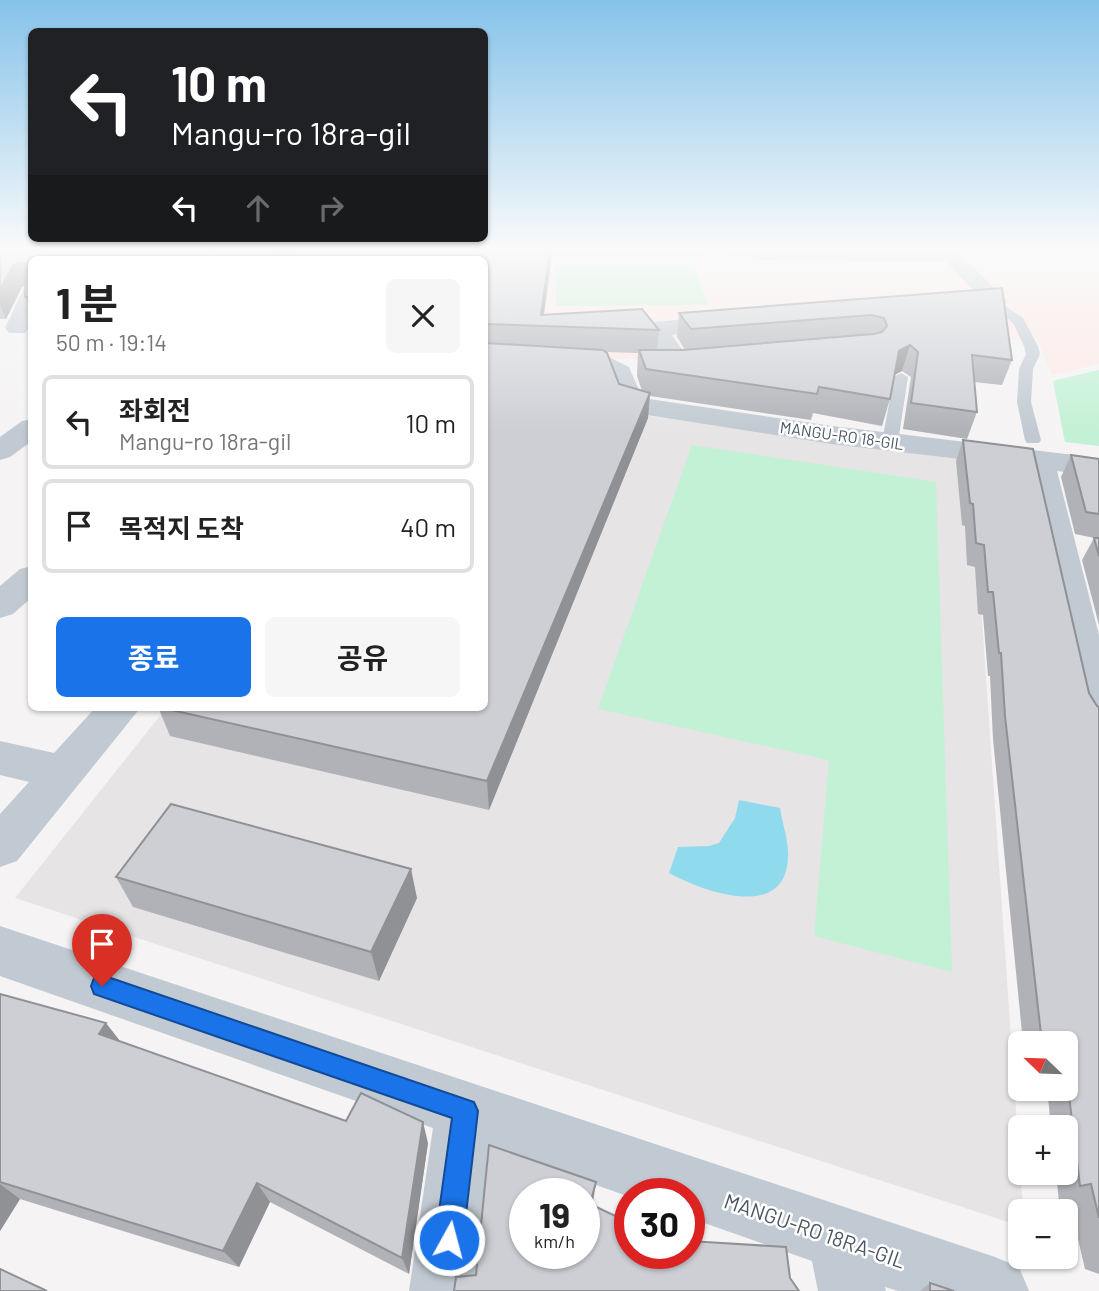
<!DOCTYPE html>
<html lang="ko">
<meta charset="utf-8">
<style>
:root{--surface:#fff;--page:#f6f6f6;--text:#222;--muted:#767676;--line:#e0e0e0;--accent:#1a73e8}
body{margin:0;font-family:Barlow,"Noto Sans KR",sans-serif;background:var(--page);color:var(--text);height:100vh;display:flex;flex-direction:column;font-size:26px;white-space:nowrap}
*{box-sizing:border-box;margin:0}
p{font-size:23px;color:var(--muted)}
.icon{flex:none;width:38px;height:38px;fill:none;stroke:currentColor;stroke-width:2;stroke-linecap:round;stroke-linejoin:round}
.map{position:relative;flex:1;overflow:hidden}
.panel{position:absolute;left:28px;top:256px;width:460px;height:455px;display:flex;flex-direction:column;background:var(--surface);border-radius:10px;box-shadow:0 2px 5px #0004}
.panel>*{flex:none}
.hud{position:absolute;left:28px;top:28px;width:460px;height:214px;border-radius:10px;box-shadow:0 2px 5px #0004;background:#202124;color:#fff;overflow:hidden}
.needle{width:46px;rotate:293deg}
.buttons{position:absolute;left:1008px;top:1031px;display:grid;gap:14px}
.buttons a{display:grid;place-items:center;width:70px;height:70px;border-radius:10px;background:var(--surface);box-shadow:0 2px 5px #0004;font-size:35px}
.speed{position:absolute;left:509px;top:1178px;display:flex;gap:14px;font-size:35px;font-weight:700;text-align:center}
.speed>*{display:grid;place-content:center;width:91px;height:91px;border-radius:50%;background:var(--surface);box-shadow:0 2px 5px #0004;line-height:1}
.speed small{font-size:18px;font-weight:400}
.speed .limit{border:10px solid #d22;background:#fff;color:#111}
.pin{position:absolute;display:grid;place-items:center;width:60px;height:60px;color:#fff;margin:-72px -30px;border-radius:50% 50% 50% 0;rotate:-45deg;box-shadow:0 0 7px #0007}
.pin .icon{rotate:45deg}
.me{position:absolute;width:77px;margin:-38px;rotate:7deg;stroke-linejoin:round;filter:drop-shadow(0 0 5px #0008)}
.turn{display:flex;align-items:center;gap:24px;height:147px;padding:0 28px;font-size:32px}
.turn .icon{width:91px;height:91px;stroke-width:2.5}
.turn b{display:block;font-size:49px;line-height:60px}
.lanes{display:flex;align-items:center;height:66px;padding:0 28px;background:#0003;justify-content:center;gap:35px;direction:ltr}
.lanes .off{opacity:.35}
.round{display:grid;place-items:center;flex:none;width:74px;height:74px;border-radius:10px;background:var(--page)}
.summary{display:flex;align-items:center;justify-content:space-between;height:119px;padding:0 28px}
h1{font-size:42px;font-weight:700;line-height:52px}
.primary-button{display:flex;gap:14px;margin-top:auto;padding:14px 28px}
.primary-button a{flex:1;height:80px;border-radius:10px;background:var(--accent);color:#fff;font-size:28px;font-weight:700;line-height:80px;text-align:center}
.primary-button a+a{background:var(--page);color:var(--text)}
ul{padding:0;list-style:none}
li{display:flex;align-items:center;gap:21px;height:94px;margin:0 14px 10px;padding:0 14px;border:4px solid var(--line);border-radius:10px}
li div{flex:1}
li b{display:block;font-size:26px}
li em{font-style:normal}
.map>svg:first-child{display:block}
.education{fill:#e6e4e5}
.medical{fill:#fce8e6}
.green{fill:#c3f1d5}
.water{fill:#90daee}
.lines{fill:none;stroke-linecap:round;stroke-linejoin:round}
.service{fill:#c1cad2;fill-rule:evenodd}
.minor{fill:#c1cad2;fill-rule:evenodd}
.wall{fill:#b0b2b7;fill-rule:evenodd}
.shaded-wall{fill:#909195}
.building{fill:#cdcfd5;stroke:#909195;stroke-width:2;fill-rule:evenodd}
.route{fill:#1a73e8;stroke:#114b97;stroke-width:2}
.labels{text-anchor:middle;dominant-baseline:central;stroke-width:5;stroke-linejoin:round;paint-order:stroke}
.far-street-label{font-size:16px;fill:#4a5661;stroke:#fff}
.near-street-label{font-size:21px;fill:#4a5661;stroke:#fff}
</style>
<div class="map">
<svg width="1099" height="1291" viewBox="0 0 1099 1291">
<rect width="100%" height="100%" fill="#f5f3f3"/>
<path class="education" d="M 485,393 L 971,461 L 1023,1211 L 1020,1211 L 1020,1226 L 15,898 L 167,707 L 485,707 Z"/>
<path class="medical" d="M 461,250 L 1099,250 L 1099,364 L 1052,375 L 1037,338 L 686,361 L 577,358 L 573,326 L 485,319 L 485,259 L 459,259 Z"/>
<path class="green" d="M 693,263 L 708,305 L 556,306 L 555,264 Z
M 1099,370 L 1099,446 L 1065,442 L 1053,381 Z
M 692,445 L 936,482 L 952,972 L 814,936 L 829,760 L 598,709 Z"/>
<path class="water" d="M 739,800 L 780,808 C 782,823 789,841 788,856 C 787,923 702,891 669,873 L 678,847 L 709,846 L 719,843 L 735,818 Z"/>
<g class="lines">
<path class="service" d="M 993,298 L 1023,318 L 1038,346 L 1040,354 L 1033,369 L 1031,402 L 1041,440 L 1039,443 L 1027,443 L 1025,440 L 1017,402 L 1019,369 L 1026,354 L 1024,346 L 1013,323 L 987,302 Z
M 901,373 L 908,377 L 898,442 L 890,447 L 882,442 L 894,377 Z"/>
<path class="minor" d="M 237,250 L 399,250 L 401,253 L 398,257 L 391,259 L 241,259 L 235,254 Z
M 492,250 L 711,250 L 701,256 L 501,258 L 494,256 Z
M 722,250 L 956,250 L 1007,301 L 1004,306 C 988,310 967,314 951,310 L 948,305 L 951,300 L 979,296 L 945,261 L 760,260 L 725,254 Z
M 32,286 L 32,324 L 25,333 L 9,333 L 5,328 L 24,288 Z
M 728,315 L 736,317 L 740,322 L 736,327 L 672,335 L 693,365 L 689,370 L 680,373 L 671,370 L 644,329 L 648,324 L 656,322 Z
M 609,357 L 629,367 L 642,397 L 649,399 L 832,426 L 1099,458 L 1099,476 L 1057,471 L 1099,635 L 1099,731 L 1084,727 L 1078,716 L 1026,467 L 832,444 L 634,413 L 620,408 L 608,376 L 596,365 L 600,360 Z
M 32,419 L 32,441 L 10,457 L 0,460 L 0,437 L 22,421 Z
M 32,566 L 32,597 L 13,614 L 0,618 L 0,586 L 20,569 Z
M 96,707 L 141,707 L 17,861 L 0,867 L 0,814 L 29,782 L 0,775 L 0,741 L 54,753 Z
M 0,926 L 995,1257 L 1019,1267 L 1029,1291 L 898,1291 L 885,1287 L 886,1291 L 818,1291 L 812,1261 L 690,1218 L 690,1194 L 630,1194 L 630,1197 L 491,1148 L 477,1291 L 409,1291 L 433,1128 L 0,976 Z"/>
</g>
<path class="wall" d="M 0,250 L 32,259 L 32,312 L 25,297 L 26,285 L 22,287 L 6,319 L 0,319 Z
M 485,259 L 551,262 L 544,315 L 659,330 L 657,350 L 685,350 L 677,337 L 679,313 L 1002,288 L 1012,360 L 1002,385 L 974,382 L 977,412 L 967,439 L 903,429 L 911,377 L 902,371 L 894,375 L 890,399 L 882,426 L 813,413 L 811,420 L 650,396 L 648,418 L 489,810 L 170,736 L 158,707 L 485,707 ZM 606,352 L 638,353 L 637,376 L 642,391 L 619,384 Z
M 963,440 L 1089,693 L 1097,706 L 1099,707 L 1099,1274 L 1085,1269 L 1069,1200 L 1059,1202 L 1056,1172 L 1066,1172 L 1066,1127 L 1051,1127 L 1047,1088 L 1066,1088 L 1066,1043 L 1023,1043 L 993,739 L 990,676 L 988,676 L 983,615 L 978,614 L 975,567 L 967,565 L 965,526 L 962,525 L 956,461 Z
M 1071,455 L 1099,459 L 1099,625 L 1082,560 L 1094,538 L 1095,538 L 1075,534 L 1061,477 Z
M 116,877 L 417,898 L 379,981 L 133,907 Z
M 0,994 L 121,1042 L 346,1121 L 428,1143 L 409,1274 L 270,1202 L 239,1267 L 20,1199 L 0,1231 Z
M 930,1283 L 954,1291 L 920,1291 Z"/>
<path class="shaded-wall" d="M 550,250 L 551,250 L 551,262 L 542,326 L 541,315 Z
M 23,262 L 31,283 L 22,287 L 6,319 L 0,304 L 0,290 L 13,265 Z
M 910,345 L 902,371 L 891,377 L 899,351 Z
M 650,393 L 648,418 L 489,810 L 487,781 Z
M 411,869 L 417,898 L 379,981 L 371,952 Z
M 106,1023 L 124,1046 L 99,1034 Z
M 423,1122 L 428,1143 L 409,1274 L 402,1258 Z
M 596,1182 L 593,1202 L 588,1223 L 590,1204 Z
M 257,1183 L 270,1202 L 239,1267 L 223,1251 Z
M 0,1184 L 20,1199 L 0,1231 Z"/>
<path class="building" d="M 0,250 L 187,250 L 295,254 L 300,259 L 32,259 L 32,297 L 25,297 L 26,264 L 23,262 L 13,265 L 0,290 Z
M 342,250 L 550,250 L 541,315 L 642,309 L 659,330 L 485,324 L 485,259 L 338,259 Z
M 1002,288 L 1012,360 L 972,355 L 977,412 L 911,403 L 918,352 L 910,345 L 899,351 L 890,399 L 819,387 L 817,394 L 646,369 L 639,350 L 683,350 L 873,334 L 882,332 L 887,326 L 884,318 L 872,315 L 691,329 L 679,313 Z
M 485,343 L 603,350 L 607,353 L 619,384 L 650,393 L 487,781 L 158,707 L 485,707 Z
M 963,440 L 1033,449 L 1089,693 L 1097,706 L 1099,707 L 1099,1218 L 1091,1184 L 1080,1186 L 1066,1071 L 1066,1043 L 1042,1043 L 1005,716 L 1001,653 L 999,653 L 993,592 L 988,592 L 984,545 L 976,543 L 973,504 L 970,503 Z
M 1071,455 L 1099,459 L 1099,514 L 1086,512 Z
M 1094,538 L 1099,538 L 1099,556 Z
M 171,804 L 411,869 L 371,952 L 116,877 Z
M 0,994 L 106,1023 L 99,1034 L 346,1121 L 361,1093 L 423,1122 L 402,1258 L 257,1183 L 223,1251 L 0,1182 Z
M 489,1145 L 596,1182 L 590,1204 L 630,1223 L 630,1253 L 690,1253 L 690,1241 L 786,1247 L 790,1278 L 799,1291 L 454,1291 L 456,1277 L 476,1275 ZM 525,1194 L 584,1194 L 584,1253 L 525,1253 Z
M 0,1269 L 47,1291 L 0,1291 Z
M 930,1283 L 954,1291 L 930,1291 Z"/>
<linearGradient id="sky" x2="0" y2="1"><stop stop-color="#85c3ea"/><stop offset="0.58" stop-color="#fafafa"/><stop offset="1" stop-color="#fafafa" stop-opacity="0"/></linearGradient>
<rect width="1099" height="431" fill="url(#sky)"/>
<path class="route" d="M 102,975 L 474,1102 L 478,1111 L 463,1240 L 459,1249 L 449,1253 L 439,1249 L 435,1240 L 452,1118 L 94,994 L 91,986 L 94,978 Z"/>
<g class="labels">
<g class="far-street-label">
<text transform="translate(842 435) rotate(8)">MANGU-RO 18-GIL</text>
</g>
<g class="near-street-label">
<text transform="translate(815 1230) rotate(19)">MANGU-RO 18RA-GIL</text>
</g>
</g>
</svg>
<div class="buttons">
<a><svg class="needle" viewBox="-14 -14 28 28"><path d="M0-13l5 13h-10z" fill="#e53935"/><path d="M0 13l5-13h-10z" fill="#767676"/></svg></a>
<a>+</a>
<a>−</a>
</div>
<div class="speed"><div>19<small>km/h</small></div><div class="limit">30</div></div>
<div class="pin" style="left:102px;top:986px;background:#d93025"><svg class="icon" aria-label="arrive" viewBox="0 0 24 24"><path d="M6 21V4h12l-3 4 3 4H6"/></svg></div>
<svg class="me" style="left:449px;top:1240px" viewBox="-20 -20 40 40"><circle r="17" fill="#1a73e8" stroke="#fff" stroke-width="3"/><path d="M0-11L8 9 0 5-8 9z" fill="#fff"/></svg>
<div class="hud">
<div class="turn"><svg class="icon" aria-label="left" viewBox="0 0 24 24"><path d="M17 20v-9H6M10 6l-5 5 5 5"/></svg><div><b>10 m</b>Mangu-ro 18ra-gil</div></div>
<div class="lanes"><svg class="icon" aria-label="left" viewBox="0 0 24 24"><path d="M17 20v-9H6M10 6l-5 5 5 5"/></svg><svg class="icon off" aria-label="ahead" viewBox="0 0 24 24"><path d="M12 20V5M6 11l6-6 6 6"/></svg><svg class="icon off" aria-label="right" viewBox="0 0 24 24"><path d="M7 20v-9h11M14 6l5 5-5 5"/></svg></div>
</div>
<section class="panel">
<div class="summary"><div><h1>1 분</h1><p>50 m · 19:14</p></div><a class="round"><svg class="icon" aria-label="close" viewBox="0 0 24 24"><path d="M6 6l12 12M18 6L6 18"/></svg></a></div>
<ul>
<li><svg class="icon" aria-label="left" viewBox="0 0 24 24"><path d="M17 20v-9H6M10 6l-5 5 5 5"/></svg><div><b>좌회전</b><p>Mangu-ro 18ra-gil</p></div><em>10 m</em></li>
<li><svg class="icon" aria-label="arrive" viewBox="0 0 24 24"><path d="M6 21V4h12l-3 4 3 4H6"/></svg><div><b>목적지 도착</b></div><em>40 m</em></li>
</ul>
<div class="primary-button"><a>종료</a><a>공유</a></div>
</section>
</div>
